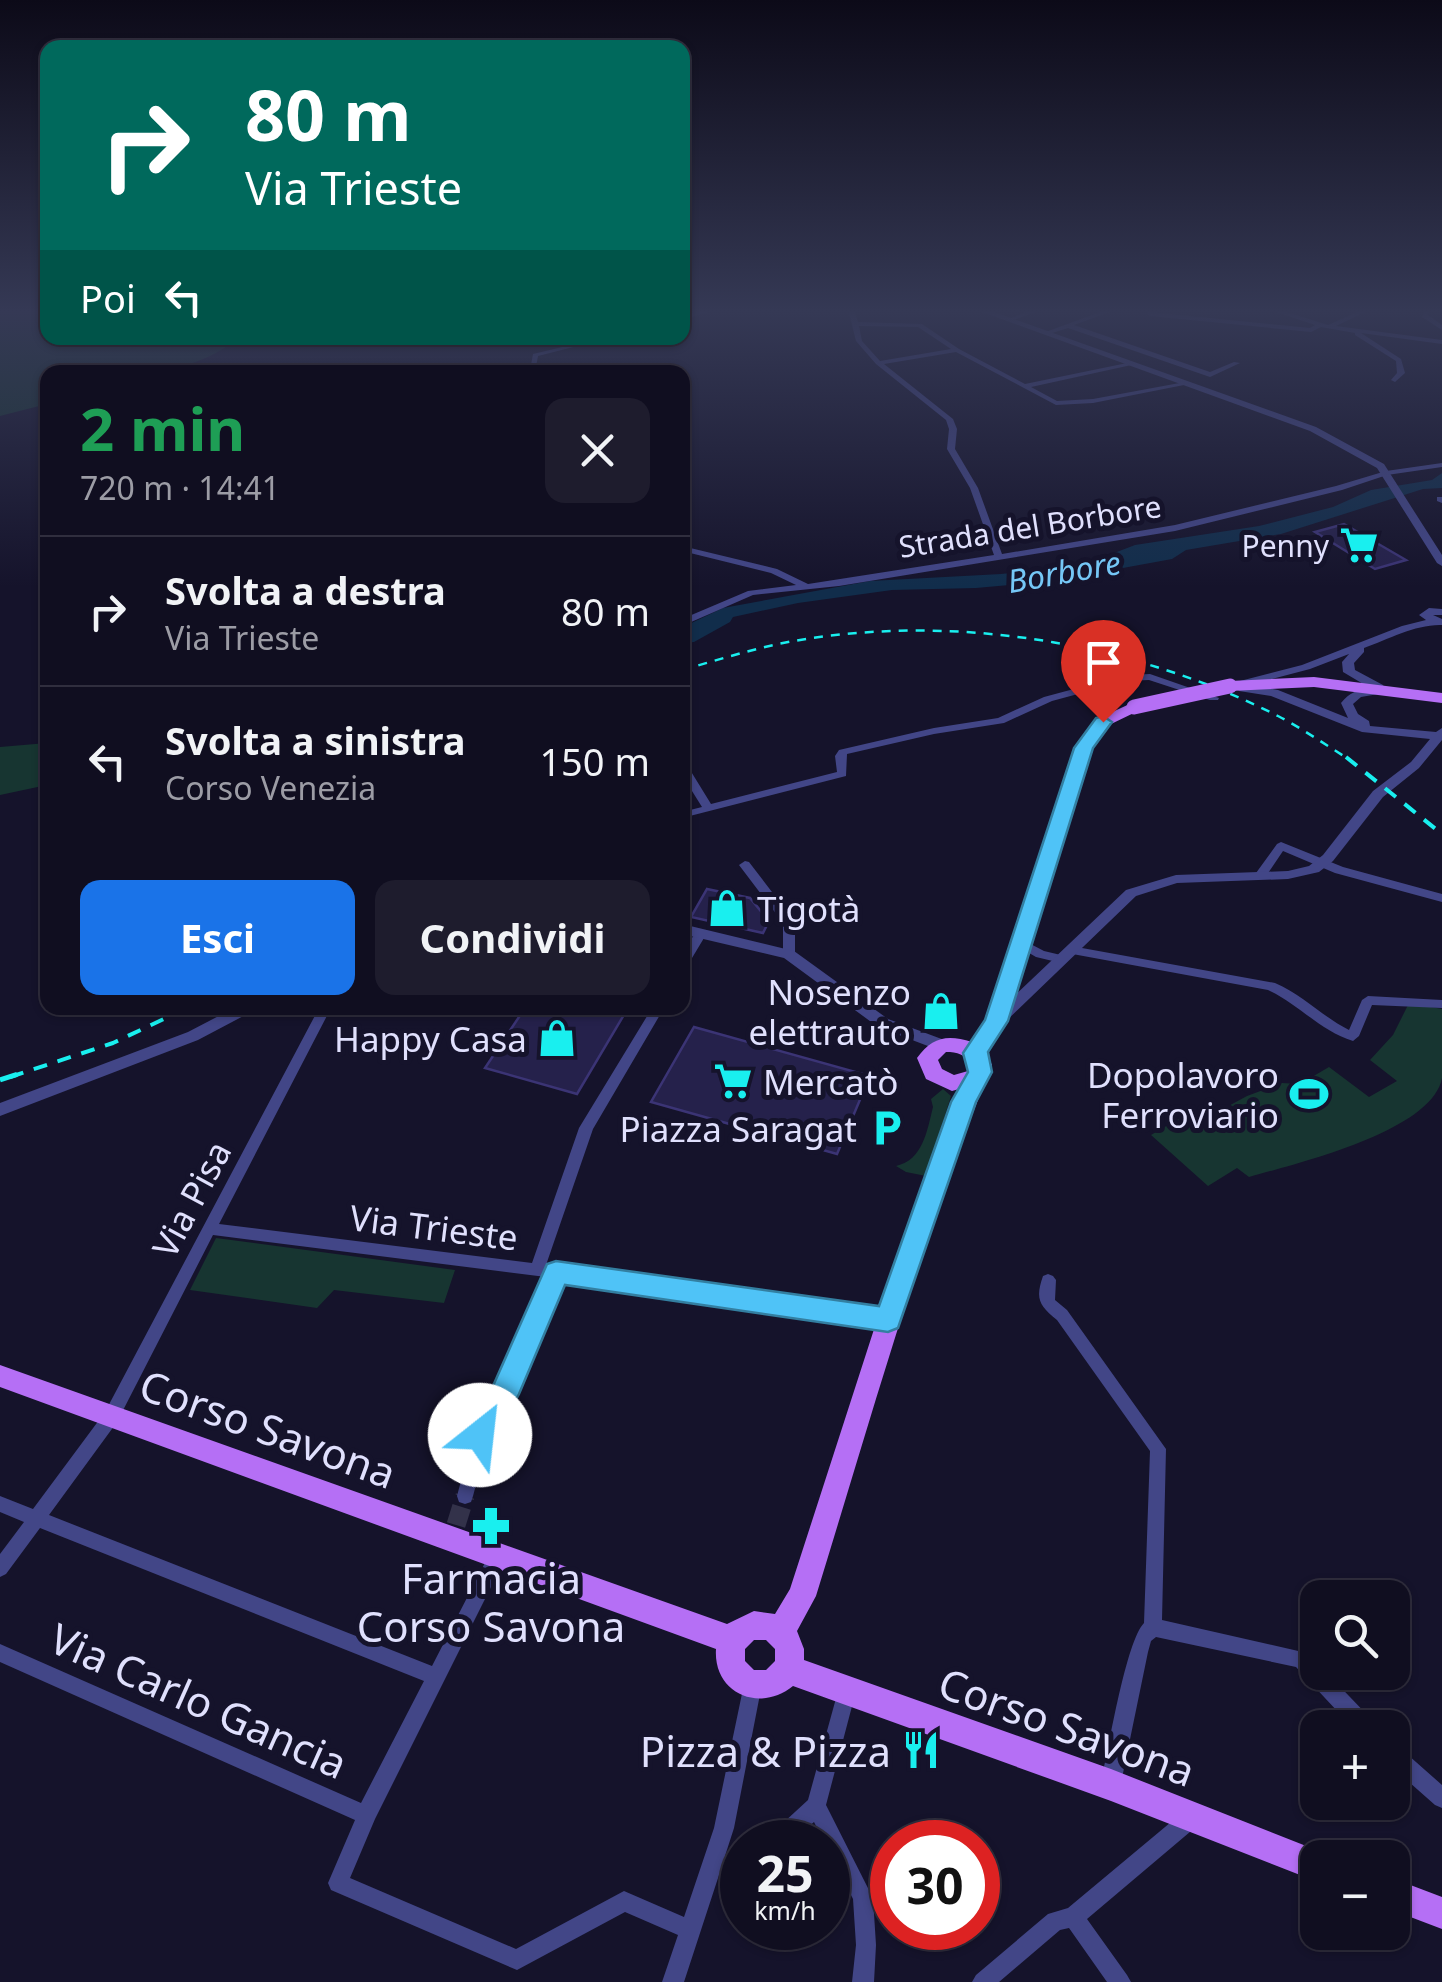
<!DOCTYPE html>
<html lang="it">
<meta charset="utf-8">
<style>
:root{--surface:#100e20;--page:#1e1c2d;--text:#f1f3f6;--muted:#9c9ca5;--line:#302e3e;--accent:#1a73e8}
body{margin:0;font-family:"Noto Sans",sans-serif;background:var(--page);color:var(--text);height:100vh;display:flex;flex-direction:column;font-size:38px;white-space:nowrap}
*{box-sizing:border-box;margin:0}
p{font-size:32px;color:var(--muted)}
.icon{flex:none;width:55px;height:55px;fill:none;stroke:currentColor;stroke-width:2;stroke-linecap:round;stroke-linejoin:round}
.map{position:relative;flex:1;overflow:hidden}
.details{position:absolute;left:40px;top:365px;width:650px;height:650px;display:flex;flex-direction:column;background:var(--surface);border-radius:20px;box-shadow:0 2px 8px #0004,0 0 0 2px var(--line)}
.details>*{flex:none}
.top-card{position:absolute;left:40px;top:40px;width:650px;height:305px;border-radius:20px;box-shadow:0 2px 8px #0004,0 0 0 2px var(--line);background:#00695c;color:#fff;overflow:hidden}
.tools{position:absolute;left:1300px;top:1580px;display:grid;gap:20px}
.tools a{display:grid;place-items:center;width:110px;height:110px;border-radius:20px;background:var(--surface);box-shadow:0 2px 8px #0004,0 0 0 2px var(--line);font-size:50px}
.speed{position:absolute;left:720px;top:1820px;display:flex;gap:20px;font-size:50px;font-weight:700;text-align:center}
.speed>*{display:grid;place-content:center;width:130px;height:130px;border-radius:50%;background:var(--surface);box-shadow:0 2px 8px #0004,0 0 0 2px var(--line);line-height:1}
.speed small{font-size:25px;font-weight:400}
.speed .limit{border:15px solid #d22;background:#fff;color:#111}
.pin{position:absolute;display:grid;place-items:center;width:85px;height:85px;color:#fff;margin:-102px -42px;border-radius:50% 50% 50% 0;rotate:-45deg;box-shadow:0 0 10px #0007}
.pin .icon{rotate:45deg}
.me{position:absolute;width:110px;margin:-55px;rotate:29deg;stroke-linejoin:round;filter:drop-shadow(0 0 8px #0008)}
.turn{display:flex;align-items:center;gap:35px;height:210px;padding:0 40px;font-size:45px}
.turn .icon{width:130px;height:130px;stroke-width:2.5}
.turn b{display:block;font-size:70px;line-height:85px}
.then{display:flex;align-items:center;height:95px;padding:0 40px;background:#0003;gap:20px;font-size:38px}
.round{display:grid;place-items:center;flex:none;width:105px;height:105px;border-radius:20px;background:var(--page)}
.headline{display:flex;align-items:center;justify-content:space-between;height:170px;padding:0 40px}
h1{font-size:60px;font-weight:700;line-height:75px;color:#1e9e55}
.button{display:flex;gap:20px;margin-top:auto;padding:20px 40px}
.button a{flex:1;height:115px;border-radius:20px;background:var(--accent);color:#fff;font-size:40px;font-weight:700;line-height:115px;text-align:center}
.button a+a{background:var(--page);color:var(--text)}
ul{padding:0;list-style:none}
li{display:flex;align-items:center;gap:30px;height:150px;padding:0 40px;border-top:2px solid var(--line)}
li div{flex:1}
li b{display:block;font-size:38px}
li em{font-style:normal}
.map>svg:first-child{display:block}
.green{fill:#173531}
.water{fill:#112d4b}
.building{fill:#25214b;stroke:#3b3475;stroke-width:2.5}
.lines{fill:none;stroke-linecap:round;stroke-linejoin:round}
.minor-tunnel{stroke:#33324a;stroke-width:19;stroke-dasharray:19 10;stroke-linecap:butt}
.minor{fill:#424687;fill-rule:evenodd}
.tertiary{fill:#424687;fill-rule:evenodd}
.primary{fill:#b56ff5;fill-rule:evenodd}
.rail-far2{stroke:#19efef;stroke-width:2.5;stroke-dasharray:9 8;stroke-linecap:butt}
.rail-far1{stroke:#19efef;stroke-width:4;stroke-dasharray:14 11;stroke-linecap:butt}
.rail{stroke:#19efef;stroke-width:5;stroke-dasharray:18 15;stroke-linecap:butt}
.primary-bridge{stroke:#b56ff5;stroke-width:15}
.route{fill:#4fc3f7;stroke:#337fa1;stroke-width:2.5}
.labels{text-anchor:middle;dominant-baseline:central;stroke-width:10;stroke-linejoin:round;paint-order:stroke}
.far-street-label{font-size:30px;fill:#e0e0fd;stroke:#15132b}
.far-poi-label{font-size:30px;fill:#e0e0fd;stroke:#15132b;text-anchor:end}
.far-water-label{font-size:32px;font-style:italic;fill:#75c7f6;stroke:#15132b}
.poi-label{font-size:35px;fill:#e0e0fd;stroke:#15132b;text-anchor:end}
.street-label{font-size:35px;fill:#e0e0fd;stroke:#15132b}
.near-street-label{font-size:42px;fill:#e0e0fd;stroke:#15132b}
.near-poi-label{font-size:42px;fill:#e0e0fd;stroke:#15132b}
</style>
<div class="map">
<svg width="1442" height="1982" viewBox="0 0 1442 1982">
<rect width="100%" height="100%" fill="#15132b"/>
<path class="green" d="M 0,309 L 47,309 L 48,338 L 238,338 C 184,383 113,372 48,372 L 47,404 L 0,416 Z
M 47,743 L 47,785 L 0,795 L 0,747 Z
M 1409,1003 L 1442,1009 C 1442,1030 1442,1057 1442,1078 C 1432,1132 1294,1164 1249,1177 L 1237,1168 L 1208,1186 L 1151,1135 L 1187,1114 L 1197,1123 L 1247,1096 L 1282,1083 L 1300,1084 L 1329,1067 L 1369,1097 L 1397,1081 L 1370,1060 L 1393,1035 Z
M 943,1089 L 951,1096 L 926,1176 L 906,1172 L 896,1166 C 923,1160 927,1131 933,1107 L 931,1099 Z
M 216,1238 L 455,1270 L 444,1303 L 334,1290 L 317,1308 L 190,1290 Z"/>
<path class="water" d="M 1442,473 L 1442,488 L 1423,489 L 1281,534 L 1186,550 L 1172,559 L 1052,581 L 976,588 L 892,590 L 798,603 L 733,617 L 730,622 L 694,642 L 683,643 L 683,627 L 723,608 L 870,581 L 1001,574 L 1083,565 L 1135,545 L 1259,526 L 1333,507 L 1371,490 L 1432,480 Z"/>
<path class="building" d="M 1344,524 L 1406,560 L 1375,569 L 1315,532 Z
M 707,889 L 750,898 L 769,921 L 763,933 L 691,917 Z
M 525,1008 L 628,1008 L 577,1094 L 485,1068 Z
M 694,1027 L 870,1076 L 837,1154 L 651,1102 Z"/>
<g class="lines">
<path class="minor-tunnel" d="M 456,1525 L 465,1496"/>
<path class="minor" d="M 707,309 L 718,309 L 682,320 L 682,316 Z
M 848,309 L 854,309 L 858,322 L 922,324 L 959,349 L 1025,384 L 1132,362 L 1136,364 L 1031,387 L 1057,401 L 1093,399 L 1185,382 L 1189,384 L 1093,403 L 1056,405 L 956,352 L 884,364 L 953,419 L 957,429 L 955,449 L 978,488 L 1002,554 L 1175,525 L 1336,486 L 1386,471 L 1442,463 L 1442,467 L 1387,475 L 1342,490 L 1175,531 L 839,586 L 753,595 L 682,626 L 682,619 L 748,591 L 796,585 L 771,573 L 682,551 L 682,546 L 777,569 L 808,584 L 994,555 L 970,488 L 947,449 L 949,429 L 946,420 L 876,364 L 856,341 ZM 859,326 L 918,327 L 951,349 L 880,361 L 862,341 Z
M 1034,309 L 1044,309 L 1011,321 L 1006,320 Z
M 1108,309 L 1118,309 L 1074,325 L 1210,372 L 1234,362 L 1240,363 L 1210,377 L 1068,328 L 1046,335 L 1043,333 Z
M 1267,309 L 1277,309 L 1328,325 L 1364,309 L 1365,312 L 1336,326 L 1442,340 L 1442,344 L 1361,333 L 1401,359 L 1405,373 L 1395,382 L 1391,380 L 1397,373 L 1396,361 L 1355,335 L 1355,333 L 1321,327 L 1311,332 L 1150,316 L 1147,314 L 1150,312 L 1310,328 L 1315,325 Z
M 1425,309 L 1431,309 L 1428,315 L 1442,325 L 1442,330 L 1422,317 Z
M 600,338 L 609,338 L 538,356 L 536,367 L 524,372 L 515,372 L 531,365 L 533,354 Z
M 1437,497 L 1442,497 L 1442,503 L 1437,501 Z
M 1150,674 L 1219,698 L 1218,700 L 1210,700 L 1149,680 L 1126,681 L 1052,701 L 1004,723 L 934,734 L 847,754 L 846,776 L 682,818 L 682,812 L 702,807 L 682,775 L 682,762 L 687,765 L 711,804 L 837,772 L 835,756 L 839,750 L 934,728 L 998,718 L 1044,697 L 1126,675 Z
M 1281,842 L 1343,867 L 1442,894 L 1442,902 L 1335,873 L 1283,851 L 1264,879 L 1256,879 L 1254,876 L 1256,873 L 1277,844 Z
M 745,861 L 749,862 L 795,922 L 795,954 L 793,957 L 789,958 L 783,954 L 783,923 L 739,865 Z
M 701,929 L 707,933 L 686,968 L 682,969 L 682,954 L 697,930 Z
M 1021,939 L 1044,951 L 1065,956 L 1067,959 L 1061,963 L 1036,957 L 1017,946 L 1015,943 Z
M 1071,946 L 1275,983 C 1303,995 1323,1017 1349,1030 L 1362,1000 L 1368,996 L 1442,1000 L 1442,1008 L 1372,1005 L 1359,1036 L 1353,1041 C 1320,1031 1299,1004 1268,990 L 1067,953 L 1065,950 L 1067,947 Z
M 319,1008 L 331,1008 L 219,1224 L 532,1263 L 579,1128 L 652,1008 L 664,1008 L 593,1129 L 546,1265 L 889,1313 L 894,1315 L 897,1320 L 894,1325 L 889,1327 L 561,1279 L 512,1393 L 490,1433 L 473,1496 L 471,1502 L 465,1504 L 459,1502 L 457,1496 L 474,1431 L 498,1389 L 546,1277 L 213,1235 L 117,1422 L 49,1515 L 432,1666 L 492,1549 L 498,1547 L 504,1549 L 507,1555 L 375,1819 L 350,1878 L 516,1949 L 624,1891 L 684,1917 L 714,1828 L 744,1684 L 746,1677 L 753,1675 L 760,1677 L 762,1684 L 734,1828 L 725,1856 L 732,1858 L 742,1853 L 742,1874 L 733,1878 L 719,1875 L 684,1982 L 662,1982 L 678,1935 L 625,1912 L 517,1970 L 331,1890 L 328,1883 L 355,1820 L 0,1662 L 0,1644 L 361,1803 L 424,1681 L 40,1528 L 6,1574 L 0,1577 L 0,1554 L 24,1522 L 0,1512 L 0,1496 L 33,1509 L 105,1412 Z
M 1048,1274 L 1053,1276 L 1056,1280 L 1055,1300 L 1067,1310 L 1166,1449 L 1162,1620 L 1307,1653 L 1318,1663 L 1318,1672 L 1326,1672 L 1373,1721 L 1375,1728 L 1353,1728 L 1296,1667 L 1156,1637 L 1151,1641 L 1148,1652 L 1121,1783 L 1118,1790 L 1111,1793 L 1104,1790 L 1101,1783 C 1108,1751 1126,1641 1144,1623 L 1150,1451 L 1057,1320 C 1039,1305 1035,1299 1043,1276 Z
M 847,1682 L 854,1684 L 856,1691 L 826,1805 L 873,1898 L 876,1945 L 874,1982 L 852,1982 L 856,1945 L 853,1899 L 828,1849 L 828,1842 L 824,1842 L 814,1822 L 791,1842 L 767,1842 L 770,1835 L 808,1800 L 838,1691 L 840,1684 Z
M 1392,1745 L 1399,1747 L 1442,1785 L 1442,1808 L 1435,1805 L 1392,1767 Z
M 1190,1809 L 1197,1812 L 1200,1819 L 1197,1826 L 1087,1919 L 1127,1975 L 1131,1982 L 1107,1982 L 1069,1928 L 1060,1930 L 999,1982 L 972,1982 L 976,1975 L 1048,1914 L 1068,1908 L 1183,1812 Z"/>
<path class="tertiary" d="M 974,309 L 986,309 L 1316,427 L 1384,464 L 1442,555 L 1442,566 L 1437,563 L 1377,468 L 1310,431 Z
M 1429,608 L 1442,609 L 1442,615 L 1433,615 L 1442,619 L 1442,625 C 1416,624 1389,639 1364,648 L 1364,652 L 1354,663 L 1355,670 L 1383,685 L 1386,690 L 1384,693 L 1361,697 L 1353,704 L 1358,714 L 1369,721 L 1370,726 L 1436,732 L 1442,728 L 1442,740 L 1419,768 L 1383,797 L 1333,861 L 1319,872 L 1288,879 L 1177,883 L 1136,896 L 1002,1025 L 992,1025 L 989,1021 L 992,1017 L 1126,890 L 1176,875 L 1288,871 L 1309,866 L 1323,855 L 1373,791 L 1411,762 L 1430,739 L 1362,732 L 1271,696 L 1239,691 L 1237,688 L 1240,681 L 1302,665 L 1402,626 L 1426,620 L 1419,615 ZM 1349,654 L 1342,662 L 1343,672 L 1370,688 C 1357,690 1350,692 1341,703 L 1348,718 L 1278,690 L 1249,685 L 1310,669 Z
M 682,924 L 794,951 L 888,1019 L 947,1041 L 949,1045 L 947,1049 L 941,1051 L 878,1027 L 784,958 L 682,934 Z
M 234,1008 L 254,1008 L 251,1012 L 198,1040 L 0,1116 L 0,1103 L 188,1032 Z"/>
<path class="primary" d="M 1314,677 L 1442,693 L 1442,703 L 1314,687 L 1230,691 L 1222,686 L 1230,681 Z
M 1134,702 L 1140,704 L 1140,710 L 1109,725 L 1091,749 L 1006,1021 L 986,1053 L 992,1065 C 921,1237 871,1418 816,1596 L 797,1631 L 804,1649 L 804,1660 L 1111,1769 L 1329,1855 L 1331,1858 L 1318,1858 L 1318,1882 L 1111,1801 L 793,1686 C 760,1713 713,1694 716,1649 L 0,1387 L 0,1365 L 727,1624 L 754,1611 L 775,1614 L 790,1589 L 877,1320 L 959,1089 L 952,1091 L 926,1079 L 917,1058 C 932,1037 947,1034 972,1042 L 986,1020 L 1075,748 L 1097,719 ZM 946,1052 C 957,1052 966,1054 970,1065 L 968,1071 L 954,1075 L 942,1069 L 938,1060 ZM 754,1640 L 766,1640 L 775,1649 L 775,1661 L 766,1670 L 754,1670 L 745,1661 L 745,1649 Z
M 1392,1878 L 1442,1897 L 1442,1929 L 1392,1910 Z"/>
<path class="rail-far2" d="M 682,670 C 714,661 746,651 778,644 C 943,611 1128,640 1278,716 C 1303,729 1326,745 1350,760"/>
<path class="rail-far1" d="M 1346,757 L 1442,834
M 10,1077 L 113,1043 L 187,1008"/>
<path class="rail" d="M 0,1080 L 18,1074"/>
<path class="primary-bridge" d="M 1134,707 L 1230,686"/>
</g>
<linearGradient id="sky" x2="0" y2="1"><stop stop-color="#0c0a18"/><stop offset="0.53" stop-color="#353955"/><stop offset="1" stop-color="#353955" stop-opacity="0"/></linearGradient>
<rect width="1442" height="587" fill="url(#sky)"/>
<path class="route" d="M 1103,716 L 1112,722 L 1093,748 L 1008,1021 L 988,1052 L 992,1072 L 976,1102 L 898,1328 L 888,1332 L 565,1285 L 519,1394 L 491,1445 L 480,1449 L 470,1445 L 466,1435 L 493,1386 L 547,1264 L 556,1261 L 879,1306 L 951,1102 L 968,1072 L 963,1053 L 985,1020 L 1074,748 L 1096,718 Z"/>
<defs>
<g id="supermarket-bare" transform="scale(3)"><path d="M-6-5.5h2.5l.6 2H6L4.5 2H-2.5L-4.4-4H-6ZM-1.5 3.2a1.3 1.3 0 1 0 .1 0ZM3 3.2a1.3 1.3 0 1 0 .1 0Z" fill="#19efef" stroke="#15132b" stroke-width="2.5" paint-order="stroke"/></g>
<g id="shop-bare" transform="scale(3)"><path d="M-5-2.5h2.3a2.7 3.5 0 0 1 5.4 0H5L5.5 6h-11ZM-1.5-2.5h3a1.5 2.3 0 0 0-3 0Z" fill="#19efef" stroke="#15132b" stroke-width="2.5" paint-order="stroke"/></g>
<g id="stadium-bare" transform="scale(3)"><path d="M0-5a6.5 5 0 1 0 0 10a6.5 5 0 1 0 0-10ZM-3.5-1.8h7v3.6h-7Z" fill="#19efef" stroke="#15132b" stroke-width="2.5" paint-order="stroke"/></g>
<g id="parking-bare" transform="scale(3)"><path d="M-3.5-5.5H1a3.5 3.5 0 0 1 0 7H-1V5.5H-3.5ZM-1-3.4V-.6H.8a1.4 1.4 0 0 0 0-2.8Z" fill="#19efef" stroke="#15132b" stroke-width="2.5" paint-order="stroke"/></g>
<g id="pharmacy-bare" transform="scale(3)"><path d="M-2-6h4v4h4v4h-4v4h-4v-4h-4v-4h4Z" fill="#19efef" stroke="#15132b" stroke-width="2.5" paint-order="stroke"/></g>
<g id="restaurant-bare" transform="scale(3)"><path d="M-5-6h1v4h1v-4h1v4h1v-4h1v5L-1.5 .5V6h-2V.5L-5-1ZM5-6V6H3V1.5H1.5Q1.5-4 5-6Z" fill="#19efef" stroke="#15132b" stroke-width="2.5" paint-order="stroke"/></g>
</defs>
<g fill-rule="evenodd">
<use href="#supermarket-bare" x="1359" y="545"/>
<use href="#shop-bare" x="727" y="908"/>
<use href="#shop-bare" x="941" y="1011"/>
<use href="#shop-bare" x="557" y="1038"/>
<use href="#supermarket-bare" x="733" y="1081"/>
<use href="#stadium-bare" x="1309" y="1094"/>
<use href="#parking-bare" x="887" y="1128"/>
<use href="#pharmacy-bare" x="491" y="1526"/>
<use href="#restaurant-bare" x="921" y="1750"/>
</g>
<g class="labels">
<g class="far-street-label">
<text transform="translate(1030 526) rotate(-9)">Strada del Borbore</text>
</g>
<g class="far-poi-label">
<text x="1329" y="545">Penny</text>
</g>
<g class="far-water-label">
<text transform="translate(1064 571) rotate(-10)">Borbore</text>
</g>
<g class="poi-label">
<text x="757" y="908" text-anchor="start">Tigotà</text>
<text x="911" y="991">Nosenzo<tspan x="911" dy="40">elettrauto</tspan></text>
<text x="527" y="1038">Happy Casa</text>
<text x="1279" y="1074">Dopolavoro<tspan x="1279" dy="40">Ferroviario</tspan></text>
<text x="763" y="1081" text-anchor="start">Mercatò</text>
<text x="857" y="1128">Piazza Saragat</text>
</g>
<g class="street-label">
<text transform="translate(191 1199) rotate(-62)">Via Pisa</text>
<text transform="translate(434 1227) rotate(7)">Via Trieste</text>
</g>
<g class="near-street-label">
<text transform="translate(268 1428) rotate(20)">Corso Savona</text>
<text transform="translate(199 1700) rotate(24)">Via Carlo Gancia</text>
<text transform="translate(1067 1726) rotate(20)">Corso Savona</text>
</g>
<g class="near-poi-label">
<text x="491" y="1577">Farmacia<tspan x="491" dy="48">Corso Savona</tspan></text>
<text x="891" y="1750" text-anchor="end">Pizza &amp; Pizza</text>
</g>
</g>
</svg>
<div class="tools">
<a><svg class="icon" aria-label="search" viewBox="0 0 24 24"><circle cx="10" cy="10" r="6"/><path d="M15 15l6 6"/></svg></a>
<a>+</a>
<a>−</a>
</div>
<div class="speed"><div>25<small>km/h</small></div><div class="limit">30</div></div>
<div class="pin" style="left:1103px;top:722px;background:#d93025"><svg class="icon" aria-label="arrive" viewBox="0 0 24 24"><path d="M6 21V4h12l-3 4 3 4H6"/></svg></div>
<svg class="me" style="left:480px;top:1435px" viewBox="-20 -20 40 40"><circle r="19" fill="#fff"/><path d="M0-13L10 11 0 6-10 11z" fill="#4fc3f7"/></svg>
<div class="top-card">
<div class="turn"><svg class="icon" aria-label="right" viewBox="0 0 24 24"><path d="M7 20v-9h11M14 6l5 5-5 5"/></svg><div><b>80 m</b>Via Trieste</div></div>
<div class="then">Poi<svg class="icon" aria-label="left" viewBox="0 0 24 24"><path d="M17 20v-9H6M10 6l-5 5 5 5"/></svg></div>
</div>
<section class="details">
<div class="headline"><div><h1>2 min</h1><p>720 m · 14:41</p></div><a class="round"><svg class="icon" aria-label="close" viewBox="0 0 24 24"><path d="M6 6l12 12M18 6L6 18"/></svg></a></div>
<ul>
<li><svg class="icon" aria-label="right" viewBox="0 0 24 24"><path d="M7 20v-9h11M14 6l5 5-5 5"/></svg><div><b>Svolta a destra</b><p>Via Trieste</p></div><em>80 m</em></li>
<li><svg class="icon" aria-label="left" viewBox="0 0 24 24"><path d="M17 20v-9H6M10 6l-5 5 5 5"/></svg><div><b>Svolta a sinistra</b><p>Corso Venezia</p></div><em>150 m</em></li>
</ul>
<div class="button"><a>Esci</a><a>Condividi</a></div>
</section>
</div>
